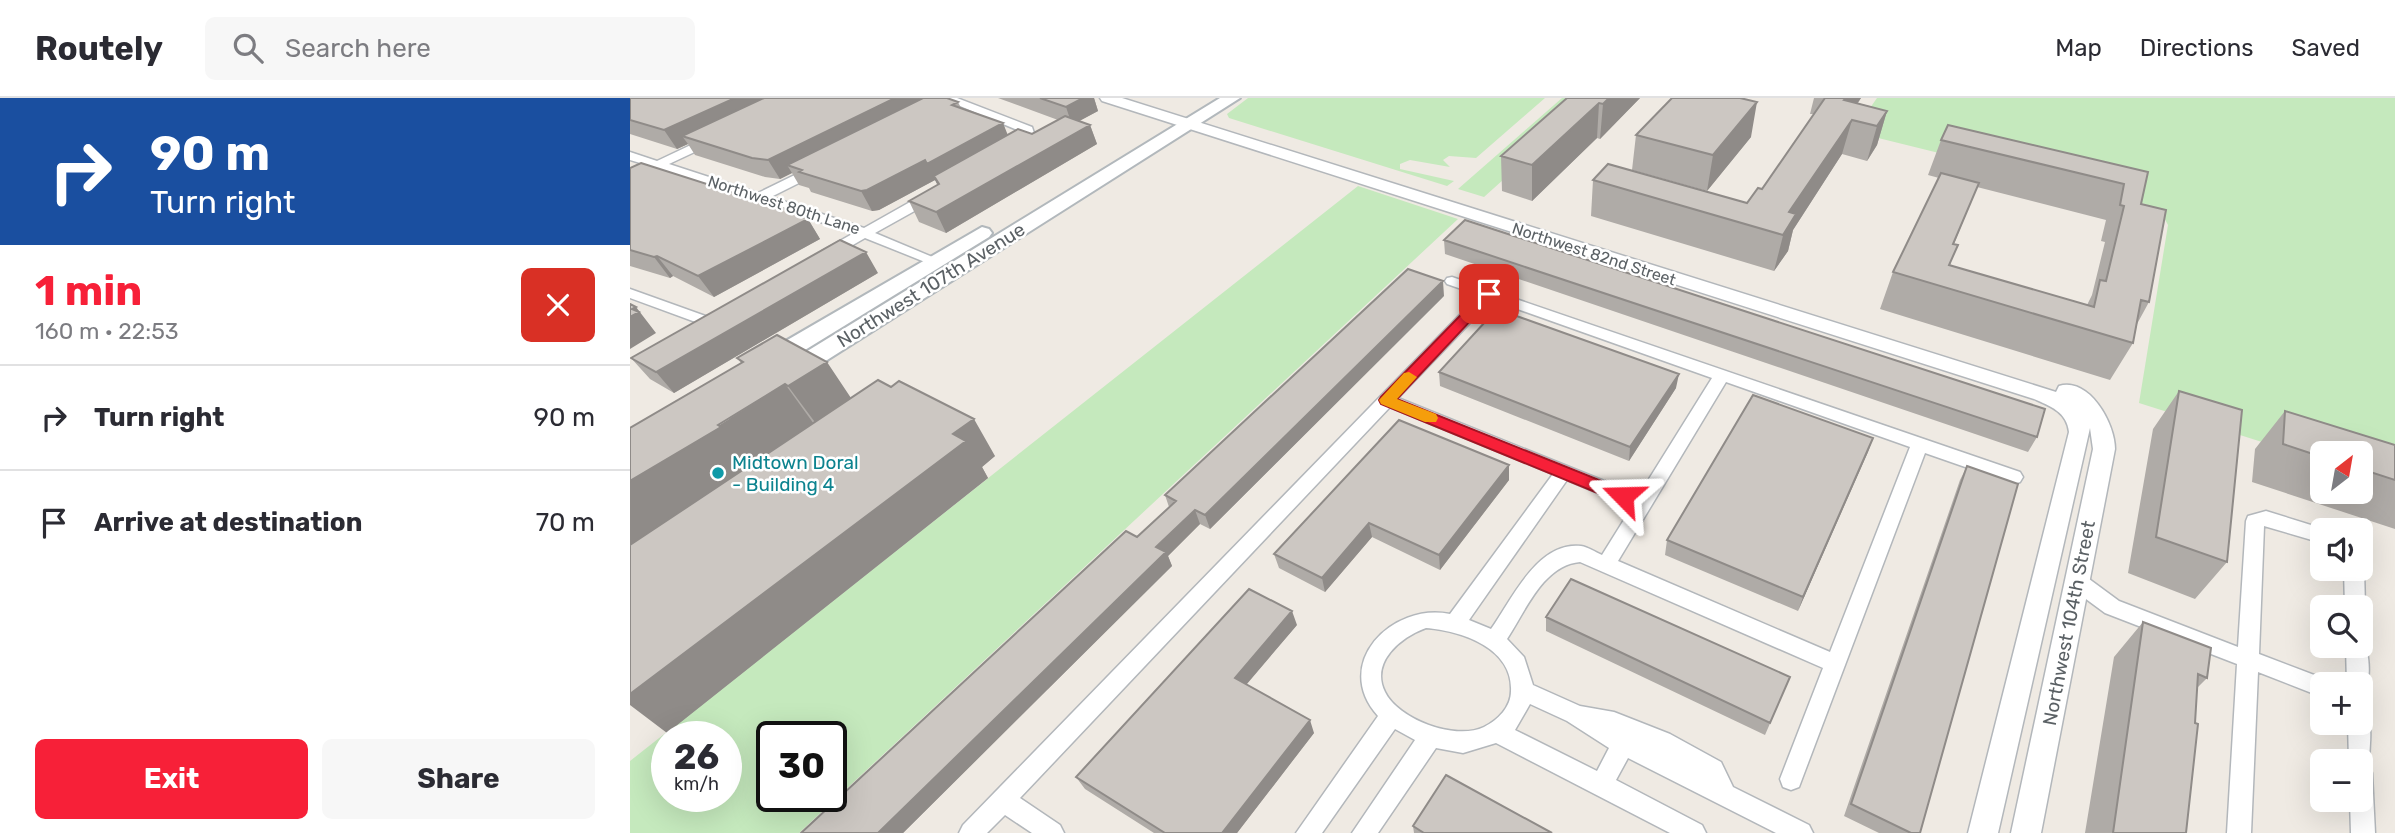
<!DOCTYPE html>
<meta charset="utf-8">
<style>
:root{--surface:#fff;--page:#f7f7f7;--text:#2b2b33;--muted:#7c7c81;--line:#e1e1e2;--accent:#f72038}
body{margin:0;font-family:Rubik,sans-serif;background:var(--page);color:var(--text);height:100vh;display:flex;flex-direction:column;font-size:26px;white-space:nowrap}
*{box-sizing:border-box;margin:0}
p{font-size:23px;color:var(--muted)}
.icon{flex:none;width:38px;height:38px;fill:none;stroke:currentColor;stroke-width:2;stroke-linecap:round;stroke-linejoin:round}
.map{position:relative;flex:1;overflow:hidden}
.sheet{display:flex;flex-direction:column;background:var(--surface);width:630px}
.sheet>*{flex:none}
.guide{background:#1a4fa0;color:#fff;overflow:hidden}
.needle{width:46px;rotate:31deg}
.controls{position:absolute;left:1680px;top:343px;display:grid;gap:14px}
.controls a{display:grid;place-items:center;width:63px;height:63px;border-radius:10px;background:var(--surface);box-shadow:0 7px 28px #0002;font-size:35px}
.speed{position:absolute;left:21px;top:623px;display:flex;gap:14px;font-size:35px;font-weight:700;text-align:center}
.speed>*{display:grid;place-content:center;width:91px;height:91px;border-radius:50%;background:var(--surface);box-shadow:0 7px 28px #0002;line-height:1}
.speed small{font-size:18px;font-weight:400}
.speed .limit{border:4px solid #111;border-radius:10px;background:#fff;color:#111}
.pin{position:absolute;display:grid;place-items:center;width:60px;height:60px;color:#fff;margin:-30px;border-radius:14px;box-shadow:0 4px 10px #0006}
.me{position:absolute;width:77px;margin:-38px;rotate:292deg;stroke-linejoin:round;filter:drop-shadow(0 0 5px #0008)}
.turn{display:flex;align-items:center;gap:24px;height:147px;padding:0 35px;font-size:32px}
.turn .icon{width:91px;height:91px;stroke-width:2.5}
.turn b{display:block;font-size:49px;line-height:60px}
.round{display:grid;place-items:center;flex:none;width:74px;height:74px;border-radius:10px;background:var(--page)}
.head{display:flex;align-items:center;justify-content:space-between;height:119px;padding:0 35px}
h1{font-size:42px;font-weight:700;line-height:52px;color:var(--accent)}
.cta{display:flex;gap:14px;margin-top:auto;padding:14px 35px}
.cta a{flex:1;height:80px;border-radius:10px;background:var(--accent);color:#fff;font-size:28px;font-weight:700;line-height:80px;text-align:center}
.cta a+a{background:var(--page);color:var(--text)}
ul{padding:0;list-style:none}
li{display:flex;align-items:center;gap:21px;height:105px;padding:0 35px;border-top:2px solid var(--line)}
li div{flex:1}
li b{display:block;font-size:26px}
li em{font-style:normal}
header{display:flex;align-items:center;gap:42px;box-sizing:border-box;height:98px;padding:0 35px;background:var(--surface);border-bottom:2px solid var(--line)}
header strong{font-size:33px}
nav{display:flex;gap:38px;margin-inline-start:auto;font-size:24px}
.search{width:490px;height:63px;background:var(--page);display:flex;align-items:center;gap:18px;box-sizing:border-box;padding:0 24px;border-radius:10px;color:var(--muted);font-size:26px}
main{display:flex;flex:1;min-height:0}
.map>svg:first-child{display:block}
.green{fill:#c5e9bd;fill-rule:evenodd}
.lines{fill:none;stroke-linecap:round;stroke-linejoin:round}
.minor-casing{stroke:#b3b7bb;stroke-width:3}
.tertiary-casing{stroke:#b3b7bb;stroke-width:3}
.secondary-casing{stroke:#b2b8bc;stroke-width:4}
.minor{fill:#fff;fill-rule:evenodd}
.tertiary{fill:#fff;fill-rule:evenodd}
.secondary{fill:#fff;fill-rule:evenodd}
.wall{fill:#afaba7;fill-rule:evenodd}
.shaded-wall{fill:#8f8b88}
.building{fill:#ccc7c2;stroke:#8f8b88;stroke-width:2}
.route{fill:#f72038;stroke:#a11524;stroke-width:2}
.slow{fill:#f59e0b}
.culture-dot{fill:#0f9aa8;stroke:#fff;stroke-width:2.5}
.labels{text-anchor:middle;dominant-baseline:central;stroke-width:5;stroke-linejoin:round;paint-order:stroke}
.far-street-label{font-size:16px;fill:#5b6165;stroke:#fff}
.street-label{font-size:19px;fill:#5b6165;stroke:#fff}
.culture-label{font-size:19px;fill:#0d838f;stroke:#fff;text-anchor:start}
</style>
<header>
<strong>Routely</strong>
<div class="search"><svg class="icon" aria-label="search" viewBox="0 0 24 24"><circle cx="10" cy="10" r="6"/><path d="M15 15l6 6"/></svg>Search here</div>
<nav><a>Map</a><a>Directions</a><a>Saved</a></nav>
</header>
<main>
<section class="sheet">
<div class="guide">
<div class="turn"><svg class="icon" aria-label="right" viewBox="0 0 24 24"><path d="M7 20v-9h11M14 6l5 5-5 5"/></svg><div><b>90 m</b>Turn right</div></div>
</div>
<div class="head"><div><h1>1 min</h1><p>160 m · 22:53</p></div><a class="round" style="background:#d93025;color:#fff"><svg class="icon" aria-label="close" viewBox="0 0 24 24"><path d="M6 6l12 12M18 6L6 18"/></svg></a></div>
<ul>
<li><svg class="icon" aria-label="right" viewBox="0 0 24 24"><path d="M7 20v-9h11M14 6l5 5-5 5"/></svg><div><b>Turn right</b></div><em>90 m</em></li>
<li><svg class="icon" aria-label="arrive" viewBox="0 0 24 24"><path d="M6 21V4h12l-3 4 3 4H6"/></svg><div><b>Arrive at destination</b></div><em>70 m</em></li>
</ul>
<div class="cta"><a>Exit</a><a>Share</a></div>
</section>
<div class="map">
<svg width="1765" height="735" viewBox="0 0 1765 735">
<rect width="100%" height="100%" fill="#efeae3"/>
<path class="green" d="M 618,0 L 915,0 L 846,60 L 819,58 L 813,62 L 820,69 L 780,62 L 770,66 L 770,71 L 824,83 L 817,88 L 599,20 L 597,16 Z
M 932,0 L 964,0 L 854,99 L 828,91 Z
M 1247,0 L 1765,0 L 1765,386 L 1731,355 L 1692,355 L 1692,363 L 1509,305 L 1538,127 L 1532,116 L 1515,106 L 1232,36 L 1226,30 Z
M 728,88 L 828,121 L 169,735 L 0,735 L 0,663 ZM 37,639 L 96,639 L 96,698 L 37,698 ZM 142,639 L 201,639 L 201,698 L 142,698 Z"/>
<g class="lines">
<g class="minor-casing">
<path id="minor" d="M 311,0 L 327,0 L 402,29 L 405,38 L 390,53 L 382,53 L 380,50 L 393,37 L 392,34 Z
M 82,37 L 86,38 L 86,44 L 39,66 L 128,95 L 181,69 L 189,69 L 189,75 L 141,99 L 234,130 L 296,95 L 306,95 L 306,101 L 245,135 L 312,163 L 305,167 L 300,166 L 235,140 L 202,159 L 192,159 L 192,153 L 224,135 L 28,71 L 0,84 L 0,75 L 17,67 L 0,62 L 0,54 L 27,63 Z
M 822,179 L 1390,374 L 1393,379 L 1390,384 L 1384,386 L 1295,355 L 1172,681 L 1169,689 L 1161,692 L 1153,689 L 1150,681 L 1193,570 L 950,464 C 913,467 895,514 877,541 L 894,559 L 903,587 L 950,608 L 984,614 L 1040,636 L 1091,664 L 1103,689 L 1179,727 L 1183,735 L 1146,735 L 998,660 L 986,682 L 1072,727 L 1076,735 L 1040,735 L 866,645 L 833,655 L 806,650 L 748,735 L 722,735 L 785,642 L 765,631 L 692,735 L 666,735 L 748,618 C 701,566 762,504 820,516 L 923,376 L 760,309 L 390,700 L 430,727 L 434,735 L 402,735 L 375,717 L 357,735 L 329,735 L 333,727 L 849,197 L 817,186 L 815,183 L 817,180 ZM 862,202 L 1082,280 L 1009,397 L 768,300 ZM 1096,284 L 1280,349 L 1200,554 L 988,463 ZM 937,382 L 1002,409 L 972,457 C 965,454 958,449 951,448 C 907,443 882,502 861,531 L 839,522 ZM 796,530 C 832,533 883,550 881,593 C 881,609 868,622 854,629 C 825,643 768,621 755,594 C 740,564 771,539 796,530 ZM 900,606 L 937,623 L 979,650 L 967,673 L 885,632 Z
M 0,191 L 81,220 L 84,223 L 81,226 L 71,226 L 0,200 Z
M 1636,413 L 1697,432 L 1692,432 L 1692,445 L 1634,428 L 1629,556 L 1700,583 L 1701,586 L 1692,586 L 1692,599 L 1628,574 L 1621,735 L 1597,735 L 1607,566 L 1475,515 L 1441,490 L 1438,484 L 1441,478 L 1448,476 L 1455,478 L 1489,503 L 1608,549 L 1616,423 L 1618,418 Z
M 1731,466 L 1734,471 L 1735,509 L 1731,515 L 1731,509 L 1715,509 L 1714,471 L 1731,471 Z
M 1731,541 C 1740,550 1741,580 1735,593 L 1731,594 L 1731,586 L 1717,586 L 1716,548 L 1731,548 Z
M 1731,616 L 1737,618 C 1745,636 1735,659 1742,675 L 1745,735 L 1721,735 L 1720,702 L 1731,702 L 1731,663 L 1719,663 L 1718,625 L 1731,625 Z"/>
</g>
<g class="tertiary-casing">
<path id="tertiary" d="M 470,0 L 492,0 L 1426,294 L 1429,288 C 1459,279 1485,325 1485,351 L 1411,735 L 1381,735 L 1463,351 L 1460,330 L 1368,735 L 1338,735 L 1439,334 C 1437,314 1420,308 1404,301 L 472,3 Z"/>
</g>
<g class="secondary-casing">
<path id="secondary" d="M 590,0 L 610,0 L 164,283 L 156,285 L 148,283 L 144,277 L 148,271 Z
M 352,129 L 359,131 L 362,135 L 359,139 L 144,271 L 136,273 L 128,271 L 124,265 L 128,259 Z"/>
</g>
<use href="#minor" class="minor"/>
<use href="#tertiary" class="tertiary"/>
<use href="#secondary" class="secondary"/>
</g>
<path class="wall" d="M 0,0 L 292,1 L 328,4 L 331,10 L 373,25 L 377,37 L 402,36 L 428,22 L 368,0 L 464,0 L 468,13 L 449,23 L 460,27 L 467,46 L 316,135 L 289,124 L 279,103 L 308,87 L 305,82 L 249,112 L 242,113 L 181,94 L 179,90 L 169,87 L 162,75 L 150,81 L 135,79 L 65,57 L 58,46 L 47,51 L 0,36 Z
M 937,0 L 1010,0 L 970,41 L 967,40 L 902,103 L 872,93 L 871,58 Z
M 1184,0 L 1231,0 L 1228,5 L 1257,13 L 1247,47 L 1237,63 L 1212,56 L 1163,132 L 1158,153 L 1144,173 L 961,118 L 963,82 L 1117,105 L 1132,91 L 1183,18 L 1183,16 L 1180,16 Z
M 1006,37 L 1121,39 L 1077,93 L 1002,72 Z
M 1311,42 L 1518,74 L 1511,106 L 1519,204 L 1507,226 L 1503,245 L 1480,282 L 1250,211 L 1263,174 L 1309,80 L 1298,77 ZM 1347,89 L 1476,122 L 1471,143 L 1475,144 L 1462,197 L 1457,207 L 1320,168 L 1324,146 Z
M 0,70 L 178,121 L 190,141 L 84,199 L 43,178 L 40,180 L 0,168 Z
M 814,142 L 1407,339 L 1398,354 L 815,156 Z
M 248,175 L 44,295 L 20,281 L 1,260 Z
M 814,198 L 580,431 L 570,426 L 538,458 L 542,468 L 273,735 L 171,735 L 507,439 L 539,409 L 535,397 Z
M 107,260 L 221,300 L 365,358 L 352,369 L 358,380 L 37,635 L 111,265 Z
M 809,274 L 1046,290 L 999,363 L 810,288 Z
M 1549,293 L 1597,464 L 1565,501 L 1498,475 L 1523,331 Z
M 1655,313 L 1765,347 L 1765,431 L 1622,384 L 1625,351 ZM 1692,355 L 1731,355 L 1731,394 L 1692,394 Z
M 769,322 L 879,382 L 810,472 L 742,439 L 695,494 L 649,470 L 644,456 Z
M 1243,340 L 1168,513 L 1035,457 L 1037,442 Z
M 1337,368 L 1290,735 L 1249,735 L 1214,718 L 1330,382 Z
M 916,519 L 1160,579 L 1135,637 L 916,533 Z
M 1513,524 L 1577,580 L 1567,590 L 1556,735 L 1455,735 L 1484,559 Z
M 667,527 L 616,586 L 684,635 L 607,735 L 524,735 L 455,691 L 446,679 Z
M 783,728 L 922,735 L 784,735 Z"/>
<path class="shaded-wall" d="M 105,0 L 157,0 L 52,38 L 58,46 L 47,51 L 34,32 Z
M 265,0 L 292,0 L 296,8 L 157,67 L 162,75 L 150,81 L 138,62 Z
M 453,0 L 464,0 L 468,13 L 442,27 L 436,9 Z
M 979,0 L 1010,0 L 970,41 L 973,6 Z
M 1216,0 L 1231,0 L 1205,36 L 1214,2 Z
M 1127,4 L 1121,39 L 1077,93 L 1083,57 Z
M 969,5 L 967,40 L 902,103 L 902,67 Z
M 1257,13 L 1247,47 L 1237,63 L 1247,28 Z
M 1222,22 L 1212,56 L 1163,132 L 1158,153 L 1144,173 L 1159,114 Z
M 373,25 L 381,45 L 307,86 L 297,66 Z
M 460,27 L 467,46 L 316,135 L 306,114 Z
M 295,62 L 305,82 L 249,112 L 242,113 L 231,93 Z
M 178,121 L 190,141 L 84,199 L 68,178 Z
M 236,154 L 248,175 L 44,295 L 26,274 Z
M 27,158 L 43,178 L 40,180 L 24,159 Z
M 813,183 L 814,198 L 580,431 L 575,417 Z
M 6,209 L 26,235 L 0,251 L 0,219 L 2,211 Z
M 197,264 L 229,312 L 193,335 L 158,288 Z
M 1049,276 L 1046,290 L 999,363 L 1000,349 Z
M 155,286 L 189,333 L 0,464 L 0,383 Z
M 344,321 L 365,358 L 352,369 L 358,380 L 37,635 L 0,607 L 0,596 L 323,336 Z
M 1243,340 L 1238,354 L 1168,513 L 1173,499 Z
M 879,367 L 879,382 L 810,472 L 809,457 Z
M 565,412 L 570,426 L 538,458 L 542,468 L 273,735 L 248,735 L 526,449 Z
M 739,425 L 742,439 L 695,494 L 692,480 Z
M 662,513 L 667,527 L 611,593 L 605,580 Z
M 680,622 L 684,635 L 607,735 L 592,735 Z"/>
<path class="building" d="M 0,0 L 105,0 L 34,32 L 0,22 Z
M 134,0 L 265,0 L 138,62 L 122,60 L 52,38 Z
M 293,0 L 317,0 L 328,4 L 322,7 L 373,25 L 297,66 L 295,62 L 237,92 L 231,93 L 169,74 L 172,72 L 157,67 Z
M 410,0 L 453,0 L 436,9 Z
M 937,0 L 979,0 L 973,6 L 969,5 L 902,67 L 871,58 Z
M 1042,0 L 1110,0 L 1127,4 L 1083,57 L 1006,37 Z
M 1195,0 L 1216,0 L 1214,2 L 1257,13 L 1247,28 L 1222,22 L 1159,114 L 1166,116 L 1153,137 L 963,82 L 978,66 L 1117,105 L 1128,90 L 1132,91 Z
M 435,18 L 460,27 L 306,114 L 279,103 L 309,86 L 304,78 L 388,31 L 402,36 Z
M 1318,27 L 1518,74 L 1511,106 L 1536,112 L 1519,204 L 1511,202 L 1503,245 L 1263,174 L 1311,75 L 1349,85 L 1323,146 L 1328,147 L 1319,167 L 1464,209 L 1470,182 L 1476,183 L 1494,108 L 1490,107 L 1494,86 L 1311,42 Z
M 11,65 L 155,111 L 178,121 L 68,178 L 27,158 L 24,159 L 0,152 L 0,70 Z
M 835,122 L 1415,311 L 1407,339 L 814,142 Z
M 210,142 L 236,154 L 26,274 L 1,260 Z
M 778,171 L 813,183 L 575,417 L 565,412 L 526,449 L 536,454 L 248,735 L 171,735 L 496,433 L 507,439 L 546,403 L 535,397 Z
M 0,206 L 6,209 L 2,211 L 9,214 L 0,219 Z
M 867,211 L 1049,276 L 1000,349 L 809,274 Z
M 147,237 L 197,264 L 158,288 L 155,286 L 88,327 L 91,329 L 0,383 L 0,330 L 113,264 L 107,260 Z
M 248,282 L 261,289 L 269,283 L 344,321 L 323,336 L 336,343 L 0,596 L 0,447 Z
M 1549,293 L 1612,312 L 1597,464 L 1526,439 Z
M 1123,297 L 1243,340 L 1173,499 L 1037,442 Z
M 1655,313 L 1765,347 L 1765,382 L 1731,371 L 1731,355 L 1692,355 L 1692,359 L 1653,346 Z
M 769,322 L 879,367 L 809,457 L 739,425 L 692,480 L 644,456 Z
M 1337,368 L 1388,386 L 1290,735 L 1281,735 L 1221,706 Z
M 941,481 L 1160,579 L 1140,625 L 916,519 Z
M 619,491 L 662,513 L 605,580 L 680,622 L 592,735 L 535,735 L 446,679 Z
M 1513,524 L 1581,550 L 1577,580 L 1568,576 L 1565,625 L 1568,626 L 1556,735 L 1483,735 Z
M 816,677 L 922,735 L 794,735 L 783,728 Z"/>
<path class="route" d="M 859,192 L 865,196 L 863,199 L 767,301 L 999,394 L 1001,398 L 999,403 L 987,403 L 751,306 L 749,302 L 751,299 L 854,193 Z"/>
<path class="slow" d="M 779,274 L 787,279 L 767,301 L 806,316 L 808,320 L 806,324 L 795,324 L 751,306 L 749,302 L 774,275 Z"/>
<circle class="culture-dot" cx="88" cy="375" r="7"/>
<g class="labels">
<g class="far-street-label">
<text transform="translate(154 107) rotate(18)">Northwest 80th Lane</text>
<text transform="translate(964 156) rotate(18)">Northwest 82nd Street</text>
</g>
<g class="street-label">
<text transform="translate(301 187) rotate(-32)">Northwest 107th Avenue</text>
<text transform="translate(1439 525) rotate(-79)">Northwest 104th Street</text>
</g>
<g class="culture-label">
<text x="102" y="364">Midtown Doral<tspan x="102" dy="22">- Building 4</tspan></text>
</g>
</g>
</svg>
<div class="controls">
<a><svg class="needle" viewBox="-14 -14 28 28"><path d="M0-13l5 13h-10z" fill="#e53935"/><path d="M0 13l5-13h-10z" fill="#7c7c81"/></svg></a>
<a><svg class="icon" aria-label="sound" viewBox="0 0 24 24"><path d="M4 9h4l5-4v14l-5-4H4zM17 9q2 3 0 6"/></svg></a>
<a><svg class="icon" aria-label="search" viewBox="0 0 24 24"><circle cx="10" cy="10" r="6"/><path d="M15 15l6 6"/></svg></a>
<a>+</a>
<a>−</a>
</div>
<div class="speed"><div>26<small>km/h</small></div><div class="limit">30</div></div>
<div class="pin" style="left:859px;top:196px;background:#d93025"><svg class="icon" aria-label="arrive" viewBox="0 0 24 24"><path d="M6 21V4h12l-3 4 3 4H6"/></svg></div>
<svg class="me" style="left:993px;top:398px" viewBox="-20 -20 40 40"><path d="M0-17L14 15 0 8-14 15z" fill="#f72038" stroke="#fff" stroke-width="4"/></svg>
</div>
</main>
